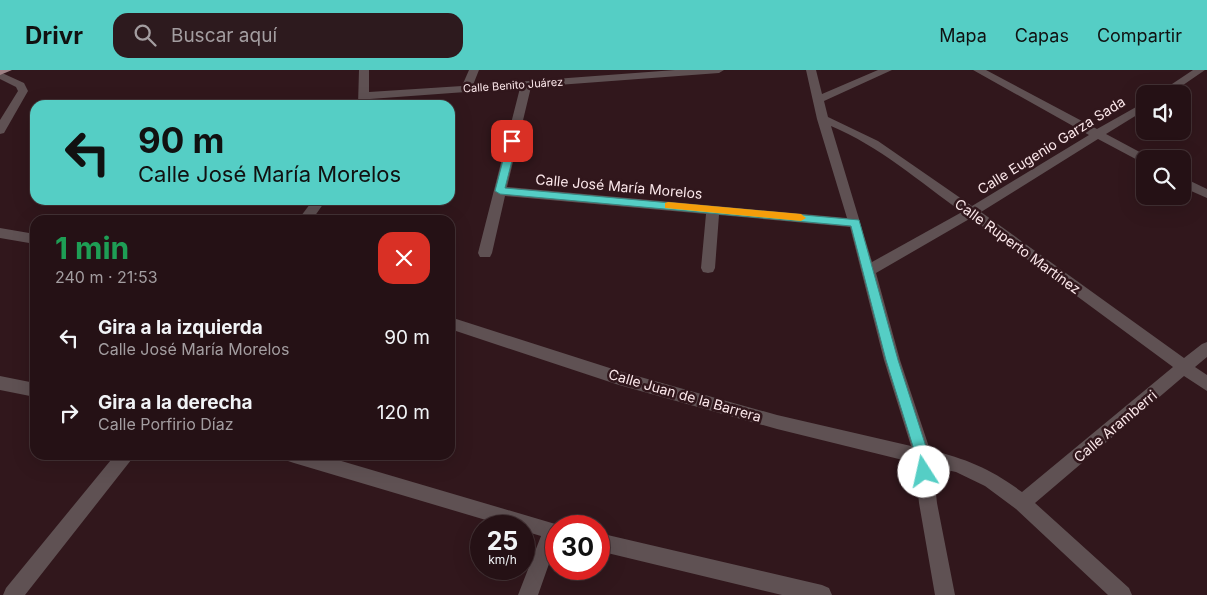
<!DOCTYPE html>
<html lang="es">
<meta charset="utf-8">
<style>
:root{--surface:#251115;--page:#2d1a1e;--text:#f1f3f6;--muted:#a39da0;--line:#423134;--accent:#55cec5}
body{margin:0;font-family:Inter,sans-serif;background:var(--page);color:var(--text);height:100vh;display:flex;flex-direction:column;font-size:19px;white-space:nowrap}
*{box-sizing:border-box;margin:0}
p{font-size:16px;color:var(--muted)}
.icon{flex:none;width:28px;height:28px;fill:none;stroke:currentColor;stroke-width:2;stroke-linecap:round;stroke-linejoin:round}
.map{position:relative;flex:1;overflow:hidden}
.panel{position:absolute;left:30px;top:145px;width:425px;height:245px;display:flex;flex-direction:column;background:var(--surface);border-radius:15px;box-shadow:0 5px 20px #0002,0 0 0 1px var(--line)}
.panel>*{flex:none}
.guide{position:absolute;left:30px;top:30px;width:425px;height:105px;border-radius:15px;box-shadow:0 5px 20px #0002,0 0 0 1px var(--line);background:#55cec5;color:#111;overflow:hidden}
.controls{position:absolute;left:1136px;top:15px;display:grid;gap:10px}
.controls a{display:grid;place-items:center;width:55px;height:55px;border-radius:10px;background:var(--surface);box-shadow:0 5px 20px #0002,0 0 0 1px var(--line);font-size:25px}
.speed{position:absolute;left:470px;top:445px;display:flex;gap:10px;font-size:25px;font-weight:700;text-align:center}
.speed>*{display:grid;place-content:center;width:65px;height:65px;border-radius:50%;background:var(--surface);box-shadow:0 5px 20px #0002,0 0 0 1px var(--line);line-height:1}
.speed small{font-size:12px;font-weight:400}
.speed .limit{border:8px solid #d22;background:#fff;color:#111}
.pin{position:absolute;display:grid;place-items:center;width:42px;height:42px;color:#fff;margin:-21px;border-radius:10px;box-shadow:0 2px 8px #0006}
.me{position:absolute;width:55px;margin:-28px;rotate:350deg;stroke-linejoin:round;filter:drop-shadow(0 0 4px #0008)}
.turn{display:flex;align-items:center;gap:18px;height:105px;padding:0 25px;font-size:22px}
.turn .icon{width:65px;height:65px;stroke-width:2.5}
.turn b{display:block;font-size:35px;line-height:42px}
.round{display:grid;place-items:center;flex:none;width:52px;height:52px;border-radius:15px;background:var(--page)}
.overview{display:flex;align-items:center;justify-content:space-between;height:85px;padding:0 25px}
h1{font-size:30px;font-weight:700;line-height:38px;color:#1e9e55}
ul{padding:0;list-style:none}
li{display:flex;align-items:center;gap:15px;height:75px;padding:0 25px}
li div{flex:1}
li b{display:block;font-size:19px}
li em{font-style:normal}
header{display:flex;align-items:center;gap:30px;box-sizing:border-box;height:70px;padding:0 25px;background:var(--accent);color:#111}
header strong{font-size:24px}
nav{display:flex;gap:28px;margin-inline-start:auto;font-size:18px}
.search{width:350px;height:45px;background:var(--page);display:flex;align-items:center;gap:12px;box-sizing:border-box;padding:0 18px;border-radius:15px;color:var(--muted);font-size:19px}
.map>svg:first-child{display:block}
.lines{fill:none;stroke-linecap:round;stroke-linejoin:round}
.minor{fill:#5f5153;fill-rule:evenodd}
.major{fill:#9e8185;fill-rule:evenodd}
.route{fill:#55cec5;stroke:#378680}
.slow{fill:#f59e0b}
.labels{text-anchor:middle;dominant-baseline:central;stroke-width:5;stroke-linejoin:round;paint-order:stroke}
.far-street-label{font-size:11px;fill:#fbe7ea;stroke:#31171c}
.street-label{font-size:14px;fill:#fbe7ea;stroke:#31171c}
</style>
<header>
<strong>Drivr</strong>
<div class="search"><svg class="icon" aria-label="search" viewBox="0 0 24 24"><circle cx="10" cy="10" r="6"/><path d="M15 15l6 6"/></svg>Buscar aquí</div>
<nav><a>Mapa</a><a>Capas</a><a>Compartir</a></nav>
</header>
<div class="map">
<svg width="1207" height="525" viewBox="0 0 1207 525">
<rect width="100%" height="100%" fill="#31171c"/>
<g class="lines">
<path class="minor" d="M 359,0 L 369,0 L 369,22 L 462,16 L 469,0 L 479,0 L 473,15 L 675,0 L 724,0 L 719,3 L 531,17 L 507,117 L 847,148 L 817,49 L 806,0 L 816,0 L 822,24 L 878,0 L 892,0 L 824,31 L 828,47 L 878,71 L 972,136 L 1089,65 L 973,0 L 986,0 L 1097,59 L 1145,32 L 1145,40 L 1106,64 L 1149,87 L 1150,89 L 1145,89 L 1145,94 L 1098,69 L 981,142 L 1184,288 L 1202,274 L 1207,272 L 1207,287 L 1195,297 L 1207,305 L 1207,321 L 1184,306 L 1035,433 L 1129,518 L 1132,525 L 1108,525 L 1016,439 L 985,416 L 956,402 L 933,397 L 937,433 L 955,525 L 935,525 L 919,433 L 915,393 L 777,359 L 619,315 L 450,259 L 450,247 L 619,301 L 777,345 L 911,376 L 884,290 L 850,157 L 719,145 L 715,198 L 713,202 L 708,203 L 703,202 L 701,198 L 706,144 L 505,126 L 492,183 L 490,187 L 480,187 L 478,183 L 520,18 L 370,29 L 370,35 L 358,35 ZM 831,56 C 879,76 920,112 962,142 L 872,192 ZM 971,148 L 1173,297 L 1022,422 C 991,399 967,389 930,380 L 900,290 L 876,203 Z
M 1193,0 L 1205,0 L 1170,24 L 1157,24 Z
M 0,2 L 24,13 L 28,21 L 4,63 L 0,64 L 0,50 L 18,21 L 16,17 L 0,9 Z
M 107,30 L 247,32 L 253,35 L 103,35 L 103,31 Z
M 1182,107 L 1207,119 L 1207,128 L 1182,117 Z
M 313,130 L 326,130 L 312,150 L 298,150 Z
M 0,158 L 35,164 L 35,174 L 0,168 Z
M 0,306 L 35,313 L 35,327 L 0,320 Z
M 115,385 L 135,385 L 25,525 L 3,525 L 6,518 Z
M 285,385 L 321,385 L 562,456 L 556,456 L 556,474 L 538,525 L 518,525 L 541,466 L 524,461 L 524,456 L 506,456 L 294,393 L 288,391 Z
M 599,463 L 822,515 L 829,518 L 832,525 L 782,525 L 599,481 Z"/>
<path class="major" d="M 0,0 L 12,0 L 0,5 Z"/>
</g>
<path class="route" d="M 512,68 L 517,71 L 505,118 L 859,150 L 898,290 L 929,386 L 931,402 L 929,406 L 924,408 L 920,406 L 916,386 L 886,290 L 851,156 L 500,124 L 495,121 L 508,71 Z"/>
<path class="slow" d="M 668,132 L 801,144 L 806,148 L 801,151 L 665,138 L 665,133 Z"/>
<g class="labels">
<g class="far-street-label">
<text transform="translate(513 15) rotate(-4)">Calle Benito Juárez</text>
</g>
<g class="street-label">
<text transform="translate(1051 75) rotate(-32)">Calle Eugenio Garza Sada</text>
<text transform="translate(619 116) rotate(5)">Calle José María Morelos</text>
<text transform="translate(1018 176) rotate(36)">Calle Ruperto Martínez</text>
<text transform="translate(685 325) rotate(16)">Calle Juan de la Barrera</text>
<text transform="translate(1115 356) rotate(-40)">Calle Aramberri</text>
</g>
</g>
</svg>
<div class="controls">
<a><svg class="icon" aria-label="sound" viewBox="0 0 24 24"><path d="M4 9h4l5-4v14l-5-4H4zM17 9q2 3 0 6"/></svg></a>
<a><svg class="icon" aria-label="search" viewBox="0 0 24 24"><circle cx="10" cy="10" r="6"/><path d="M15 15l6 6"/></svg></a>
</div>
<div class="speed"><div>25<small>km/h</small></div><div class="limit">30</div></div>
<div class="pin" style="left:512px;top:71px;background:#d93025"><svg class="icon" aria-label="arrive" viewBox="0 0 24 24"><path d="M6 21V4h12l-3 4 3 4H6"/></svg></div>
<svg class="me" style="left:924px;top:402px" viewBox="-20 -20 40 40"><circle r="19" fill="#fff"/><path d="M0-13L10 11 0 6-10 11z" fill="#55cec5"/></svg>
<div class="guide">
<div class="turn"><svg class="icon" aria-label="left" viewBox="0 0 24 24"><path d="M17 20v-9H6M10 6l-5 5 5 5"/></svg><div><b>90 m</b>Calle José María Morelos</div></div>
</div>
<section class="panel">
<div class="overview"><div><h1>1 min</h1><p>240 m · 21:53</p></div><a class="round" style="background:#d93025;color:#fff"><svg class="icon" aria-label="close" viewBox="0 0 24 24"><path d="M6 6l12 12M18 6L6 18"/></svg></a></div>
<ul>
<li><svg class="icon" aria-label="left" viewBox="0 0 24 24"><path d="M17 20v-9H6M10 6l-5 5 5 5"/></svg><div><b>Gira a la izquierda</b><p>Calle José María Morelos</p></div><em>90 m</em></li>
<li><svg class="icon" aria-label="right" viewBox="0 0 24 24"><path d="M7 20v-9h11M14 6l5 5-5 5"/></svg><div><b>Gira a la derecha</b><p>Calle Porfirio Díaz</p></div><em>120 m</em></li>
</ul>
</section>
</div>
